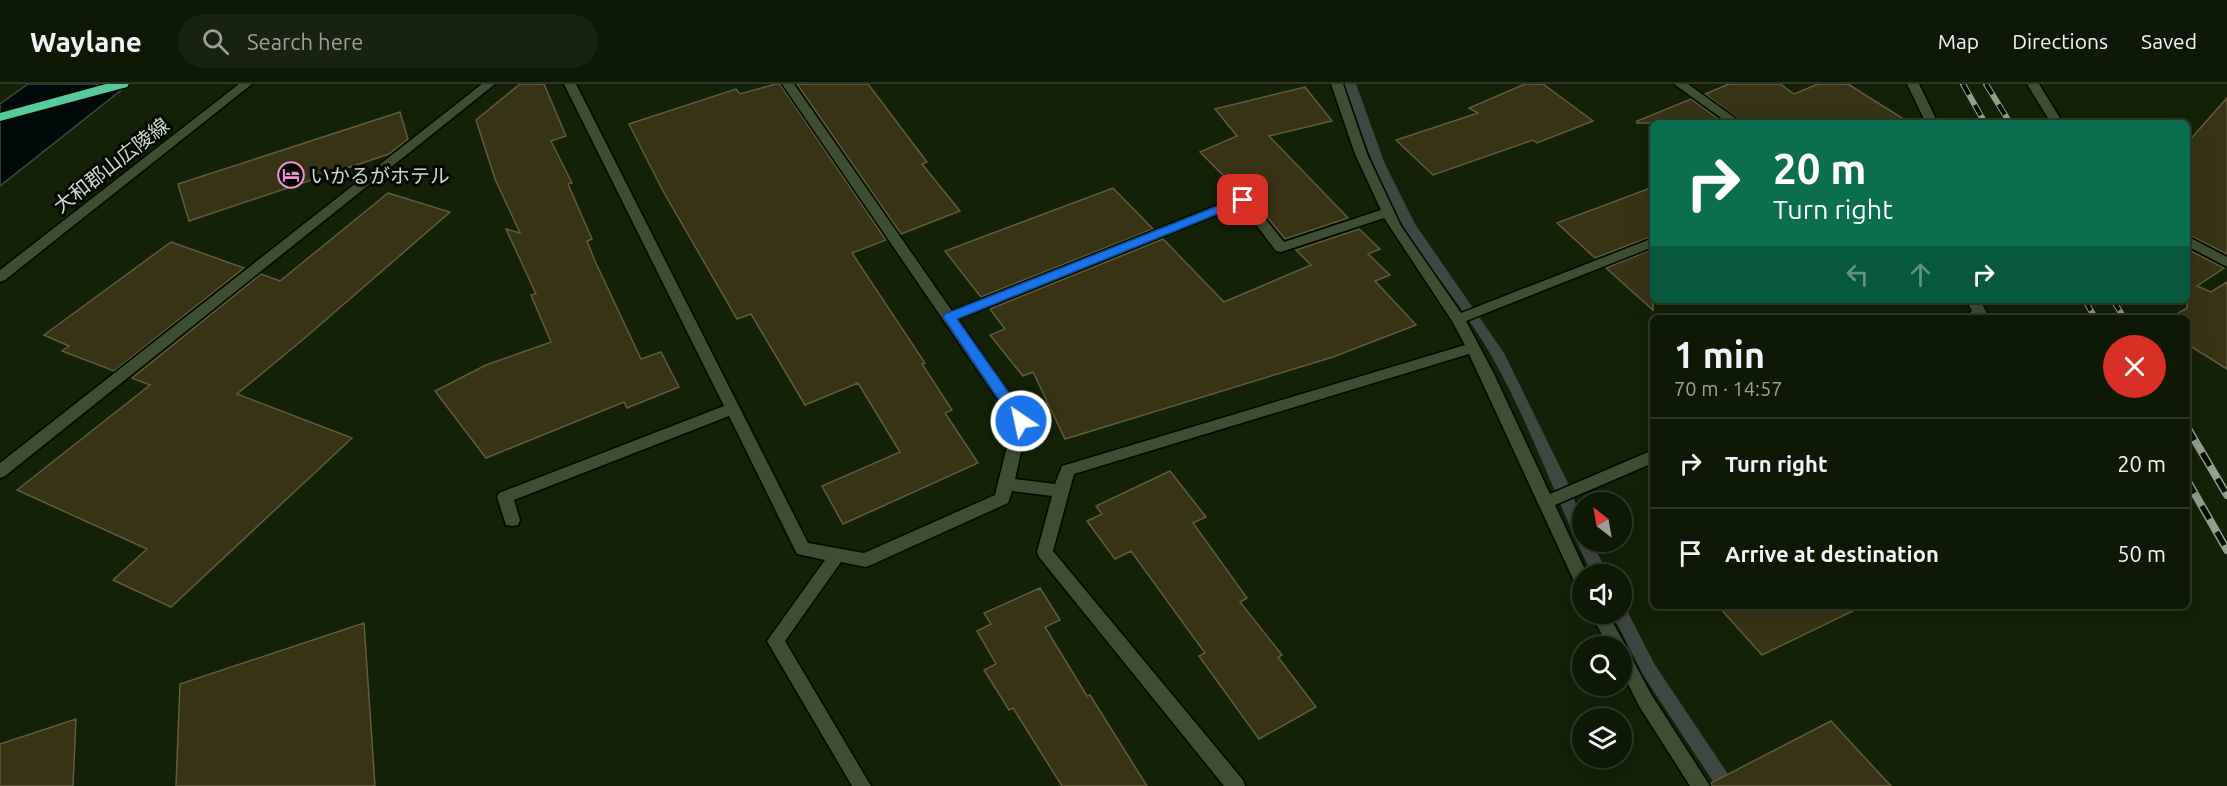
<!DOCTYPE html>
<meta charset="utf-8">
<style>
:root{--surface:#0e1905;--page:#17220f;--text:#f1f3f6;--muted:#9ba09a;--line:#2e3827}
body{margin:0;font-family:Ubuntu,"Noto Sans JP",sans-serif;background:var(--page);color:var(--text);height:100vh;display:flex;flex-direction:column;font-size:22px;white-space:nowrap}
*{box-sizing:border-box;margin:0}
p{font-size:20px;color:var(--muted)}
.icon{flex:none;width:33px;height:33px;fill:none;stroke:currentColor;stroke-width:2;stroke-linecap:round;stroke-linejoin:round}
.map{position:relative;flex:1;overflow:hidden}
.side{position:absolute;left:1650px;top:231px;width:540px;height:294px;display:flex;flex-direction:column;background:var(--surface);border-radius:9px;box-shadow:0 6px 24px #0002,0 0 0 2px var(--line)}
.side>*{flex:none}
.banner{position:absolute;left:1650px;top:36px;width:540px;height:183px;border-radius:9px;box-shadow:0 6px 24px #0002,0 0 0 2px var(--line);background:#0b6e4f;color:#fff;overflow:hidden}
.needle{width:39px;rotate:329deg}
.controls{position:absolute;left:1572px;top:408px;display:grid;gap:12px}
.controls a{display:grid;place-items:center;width:60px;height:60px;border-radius:50%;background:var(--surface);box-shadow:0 6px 24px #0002,0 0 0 2px var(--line);font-size:30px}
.pin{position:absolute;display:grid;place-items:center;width:51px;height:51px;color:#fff;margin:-26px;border-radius:12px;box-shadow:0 3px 9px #0006}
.me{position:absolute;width:66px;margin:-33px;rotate:326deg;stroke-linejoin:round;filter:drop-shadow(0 0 4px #0008)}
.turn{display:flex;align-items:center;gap:21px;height:126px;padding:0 24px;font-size:27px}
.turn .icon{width:78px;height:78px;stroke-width:2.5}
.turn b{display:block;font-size:42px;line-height:51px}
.lanes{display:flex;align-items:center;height:57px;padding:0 24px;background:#0003;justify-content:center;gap:30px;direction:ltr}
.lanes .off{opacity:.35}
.round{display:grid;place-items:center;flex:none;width:63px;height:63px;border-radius:32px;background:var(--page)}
.headline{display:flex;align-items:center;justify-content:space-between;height:102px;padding:0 24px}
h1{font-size:36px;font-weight:700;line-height:45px}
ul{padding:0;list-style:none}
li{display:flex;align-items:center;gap:18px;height:90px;padding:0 24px;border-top:2px solid var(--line)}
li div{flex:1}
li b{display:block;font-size:22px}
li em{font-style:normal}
header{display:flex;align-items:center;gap:36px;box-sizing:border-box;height:84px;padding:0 30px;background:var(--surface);border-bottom:2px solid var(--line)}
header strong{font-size:28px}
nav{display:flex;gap:33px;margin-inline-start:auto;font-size:21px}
.search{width:420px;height:54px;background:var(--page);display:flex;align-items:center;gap:15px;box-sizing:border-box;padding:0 21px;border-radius:33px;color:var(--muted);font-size:22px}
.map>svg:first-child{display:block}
.water{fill:#010909;stroke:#3f4743;stroke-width:1.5}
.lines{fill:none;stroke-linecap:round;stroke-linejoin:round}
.stream{fill:#3f4743;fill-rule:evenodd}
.building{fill:#373314;stroke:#605c3c;stroke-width:1.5}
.street-casing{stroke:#020a00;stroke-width:3}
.secondary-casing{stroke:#020a00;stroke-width:3}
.highway-casing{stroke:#020a00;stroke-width:3}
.street{fill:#3e4e33;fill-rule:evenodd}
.secondary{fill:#3e4e33;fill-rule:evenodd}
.highway{fill:#57cb9b;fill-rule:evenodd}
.rail-far1-casing{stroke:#939e8b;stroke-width:6}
.rail-casing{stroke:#939e8b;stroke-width:8}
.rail-far1{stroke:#040802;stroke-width:4;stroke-dasharray:12;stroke-linecap:butt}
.rail{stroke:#040802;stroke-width:5;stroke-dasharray:15;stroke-linecap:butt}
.route{fill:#1a73e8;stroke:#114b97;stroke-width:1.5}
.labels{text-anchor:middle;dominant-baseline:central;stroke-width:6;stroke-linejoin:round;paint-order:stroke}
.street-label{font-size:20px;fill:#cfd9c9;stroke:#040802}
.poi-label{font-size:20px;fill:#cfd9c9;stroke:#040802;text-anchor:start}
</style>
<header>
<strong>Waylane</strong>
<div class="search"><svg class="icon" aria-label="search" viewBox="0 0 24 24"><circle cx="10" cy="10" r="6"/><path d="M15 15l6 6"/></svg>Search here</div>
<nav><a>Map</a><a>Directions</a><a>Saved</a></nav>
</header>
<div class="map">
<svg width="2227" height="702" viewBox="0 0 2227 702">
<rect width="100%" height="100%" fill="#132107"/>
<path class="water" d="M 28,0 L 129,0 L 0,102 L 0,20 Z"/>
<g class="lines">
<path class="stream" d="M 1344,0 L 1356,0 L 1385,80 L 1415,140 L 1504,269 L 1567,397 L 1582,436 L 1582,458 L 1592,458 L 1608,490 L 1592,490 C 1557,419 1531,341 1491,271 C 1465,226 1431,187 1404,143 C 1377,99 1362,48 1344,0 Z
M 1622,523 L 1626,525 L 1655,581 L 1736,702 L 1716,702 L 1643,591 L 1612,530 L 1622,530 Z"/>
</g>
<path class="building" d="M 520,0 L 544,0 L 566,52 L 551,57 L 572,99 L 568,100 L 592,155 L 587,157 L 595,177 L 641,275 L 661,268 L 679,303 L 627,324 L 624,318 L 486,374 L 435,307 L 486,281 L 551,258 L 531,211 L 536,210 L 506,145 L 520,149 L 495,95 L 476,36 Z
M 776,0 L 780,0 L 886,156 L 852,169 L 925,279 L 922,280 L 952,326 L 945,329 L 978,379 L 843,440 L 822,402 L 900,368 L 858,299 L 805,321 L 751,230 L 737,235 L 663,107 L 629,40 L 736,5 L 740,10 Z
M 797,0 L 868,0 L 927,78 L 922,80 L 960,127 L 901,150 Z
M 1525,0 L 1543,0 L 1593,37 L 1537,59 L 1533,56 L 1433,91 L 1396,56 L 1478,29 L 1469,24 Z
M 1729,0 L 1780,0 L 1794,10 L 1818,0 L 1848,0 L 1910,39 L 1744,39 L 1705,10 Z
M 1305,3 L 1332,37 L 1269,52 L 1348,134 L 1285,155 L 1249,111 L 1241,109 L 1200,68 L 1237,52 L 1215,25 Z
M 2227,14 L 2227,170 L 2187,150 L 2187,59 Z
M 1691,15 L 1724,39 L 1637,39 L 1637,37 Z
M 400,28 L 408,55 L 389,70 L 189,137 L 178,100 Z
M 1653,103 L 1653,152 L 1595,174 L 1557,139 Z
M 1113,104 L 1153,145 L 981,213 L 945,167 Z
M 388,109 L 450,128 L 306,253 L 237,310 L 352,354 L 171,523 L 113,496 L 147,465 L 17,406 L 150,301 L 132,294 L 261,190 L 280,197 Z
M 1359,145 L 1380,165 L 1368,170 L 1390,191 L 1375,197 L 1416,241 L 1333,273 L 1065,355 L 1033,288 L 1023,292 L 990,251 L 1005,245 L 990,225 L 1163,155 L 1224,218 L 1311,181 L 1296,166 Z
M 171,158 L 244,184 L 114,287 L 62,267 L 69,262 L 44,251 Z
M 1653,165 L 1653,226 L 1606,184 Z
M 2187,165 L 2224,184 L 2197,202 L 2211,208 L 2227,198 L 2227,285 L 2187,260 L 2187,234 L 2170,234 L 2187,224 Z
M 1170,387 L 1206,433 L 1193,439 L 1247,514 L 1240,518 L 1282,571 L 1278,573 L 1316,623 L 1259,655 L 1199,572 L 1205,569 L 1131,467 L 1115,475 L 1087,437 L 1102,430 L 1096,422 Z
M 1040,504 L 1060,536 L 1045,543 L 1087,612 L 1090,611 L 1147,702 L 1062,702 L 1013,624 L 1009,626 L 984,586 L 996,580 L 977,547 L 991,540 L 984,529 Z
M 1718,522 L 1863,522 L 1762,571 Z
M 364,539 L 375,702 L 176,702 L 180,600 Z
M 76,635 L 73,702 L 0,702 L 0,660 Z
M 1831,637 L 1891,702 L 1712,702 L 1711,699 Z"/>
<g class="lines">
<g class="street-casing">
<path id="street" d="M 482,0 L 495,0 L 5,392 L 0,394 L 0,379 Z
M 564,0 L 576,0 L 808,459 L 864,469 L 995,411 L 1013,338 L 782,0 L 794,0 L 952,227 L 1243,111 L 1247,112 L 1284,158 L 1381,126 L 1355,70 L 1331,0 L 1343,0 L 1367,70 L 1401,142 L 1461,229 L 1653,154 L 1653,163 L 1466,237 L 1494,290 L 1550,410 L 1653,366 L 1653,379 L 1555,421 L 1587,490 L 1582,490 L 1582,504 L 1576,502 L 1574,497 L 1469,270 L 1074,390 L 1053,467 L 1243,696 L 1245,702 L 1224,702 L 1039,473 L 1037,468 L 1052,412 L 1012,407 L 1008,419 L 871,481 L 865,483 L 841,478 L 785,557 L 871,702 L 852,702 L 767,557 L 825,476 L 797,470 L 729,332 L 514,416 L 520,436 L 518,441 L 512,442 L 506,441 L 497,413 L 499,409 L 724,322 ZM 1241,121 L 1276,167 L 1281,168 L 1384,134 L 1452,237 L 1465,261 L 1062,382 L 1055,400 L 1015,395 L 1028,337 L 958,235 Z
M 1674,0 L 1688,0 L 1742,39 L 1728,39 Z
M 1907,0 L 1919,0 L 1938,39 L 1926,39 Z
M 2027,0 L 2039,0 L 2063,39 L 2051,39 Z
M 2187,152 L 2227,173 L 2227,183 L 2187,162 Z
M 1966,216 L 1980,216 L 1987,229 L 1985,232 L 1963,234 L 1972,227 Z
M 1591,530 L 1608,530 L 1626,562 L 1624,565 L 1628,567 L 1651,610 L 1710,702 L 1690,702 L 1639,622 L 1622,588 L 1622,562 L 1608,562 Z"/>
</g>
<g class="secondary-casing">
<path id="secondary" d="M 239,0 L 252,0 L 5,196 L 0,198 L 0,186 Z"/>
</g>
<g class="highway-casing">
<path id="highway" d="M 106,0 L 129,0 L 127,3 L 0,37 L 0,29 Z"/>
</g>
<use href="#street" class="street"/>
<use href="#secondary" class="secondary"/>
<use href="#highway" class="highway"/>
<g class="rail-far1-casing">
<path id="rail-far1" d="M 1963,0 L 1985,39
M 1986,0 L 2010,39
M 2085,216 L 2095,234
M 2113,216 L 2124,234"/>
</g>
<g class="rail-casing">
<path id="rail" d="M 2187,343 L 2227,411
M 2187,396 L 2227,466"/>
</g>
<use href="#rail-far1" class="rail-far1"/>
<use href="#rail" class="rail"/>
</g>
<path class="route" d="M 1243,112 L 1247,113 L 1247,118 L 957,235 L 1026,333 L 1028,337 L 1026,341 L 1016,341 L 943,233 L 945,230 Z"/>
<defs>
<g id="hotel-ring" transform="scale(1.35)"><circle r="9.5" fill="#040802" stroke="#f391d5" stroke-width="1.5"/><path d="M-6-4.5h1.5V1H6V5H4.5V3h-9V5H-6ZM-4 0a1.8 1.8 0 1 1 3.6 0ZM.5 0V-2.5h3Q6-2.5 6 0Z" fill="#f391d5"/></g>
</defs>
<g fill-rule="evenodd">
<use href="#hotel-ring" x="291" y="91"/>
</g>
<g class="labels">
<g class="street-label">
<text transform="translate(111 81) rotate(-38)">大和郡山広陵線</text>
</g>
<g class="poi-label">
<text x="310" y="91">いかるがホテル</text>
</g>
</g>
</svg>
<div class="controls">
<a><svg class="needle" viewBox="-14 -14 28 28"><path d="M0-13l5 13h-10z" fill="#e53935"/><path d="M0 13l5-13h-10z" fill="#9ba09a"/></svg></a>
<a><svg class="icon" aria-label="sound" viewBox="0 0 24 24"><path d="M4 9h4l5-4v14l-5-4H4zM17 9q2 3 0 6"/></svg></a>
<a><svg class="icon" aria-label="search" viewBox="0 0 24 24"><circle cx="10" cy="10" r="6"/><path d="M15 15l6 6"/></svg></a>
<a><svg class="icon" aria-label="layers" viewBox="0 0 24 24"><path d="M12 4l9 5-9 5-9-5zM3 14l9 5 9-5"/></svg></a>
</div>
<div class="pin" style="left:1243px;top:116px;background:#d93025"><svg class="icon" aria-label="arrive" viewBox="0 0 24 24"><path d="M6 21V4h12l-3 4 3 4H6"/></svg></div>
<svg class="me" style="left:1021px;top:337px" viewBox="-20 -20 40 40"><circle r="17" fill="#1a73e8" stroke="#fff" stroke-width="3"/><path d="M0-11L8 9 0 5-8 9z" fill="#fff"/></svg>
<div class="banner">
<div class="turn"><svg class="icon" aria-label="right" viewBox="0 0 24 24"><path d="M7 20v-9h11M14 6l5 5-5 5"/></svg><div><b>20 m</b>Turn right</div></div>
<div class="lanes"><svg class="icon off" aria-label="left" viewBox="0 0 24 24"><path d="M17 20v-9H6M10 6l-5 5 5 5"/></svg><svg class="icon off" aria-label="ahead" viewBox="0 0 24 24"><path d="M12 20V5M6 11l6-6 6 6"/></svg><svg class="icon" aria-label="right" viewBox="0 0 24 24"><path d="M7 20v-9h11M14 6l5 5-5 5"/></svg></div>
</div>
<section class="side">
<div class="headline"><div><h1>1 min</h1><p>70 m · 14:57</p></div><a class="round" style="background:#d93025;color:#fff"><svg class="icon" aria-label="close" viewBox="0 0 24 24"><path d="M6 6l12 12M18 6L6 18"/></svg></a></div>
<ul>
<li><svg class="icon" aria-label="right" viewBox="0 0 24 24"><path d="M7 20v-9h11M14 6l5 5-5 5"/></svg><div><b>Turn right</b></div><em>20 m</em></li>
<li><svg class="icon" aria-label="arrive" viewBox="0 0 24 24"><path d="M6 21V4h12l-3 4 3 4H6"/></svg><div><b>Arrive at destination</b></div><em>50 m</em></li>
</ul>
</section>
</div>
